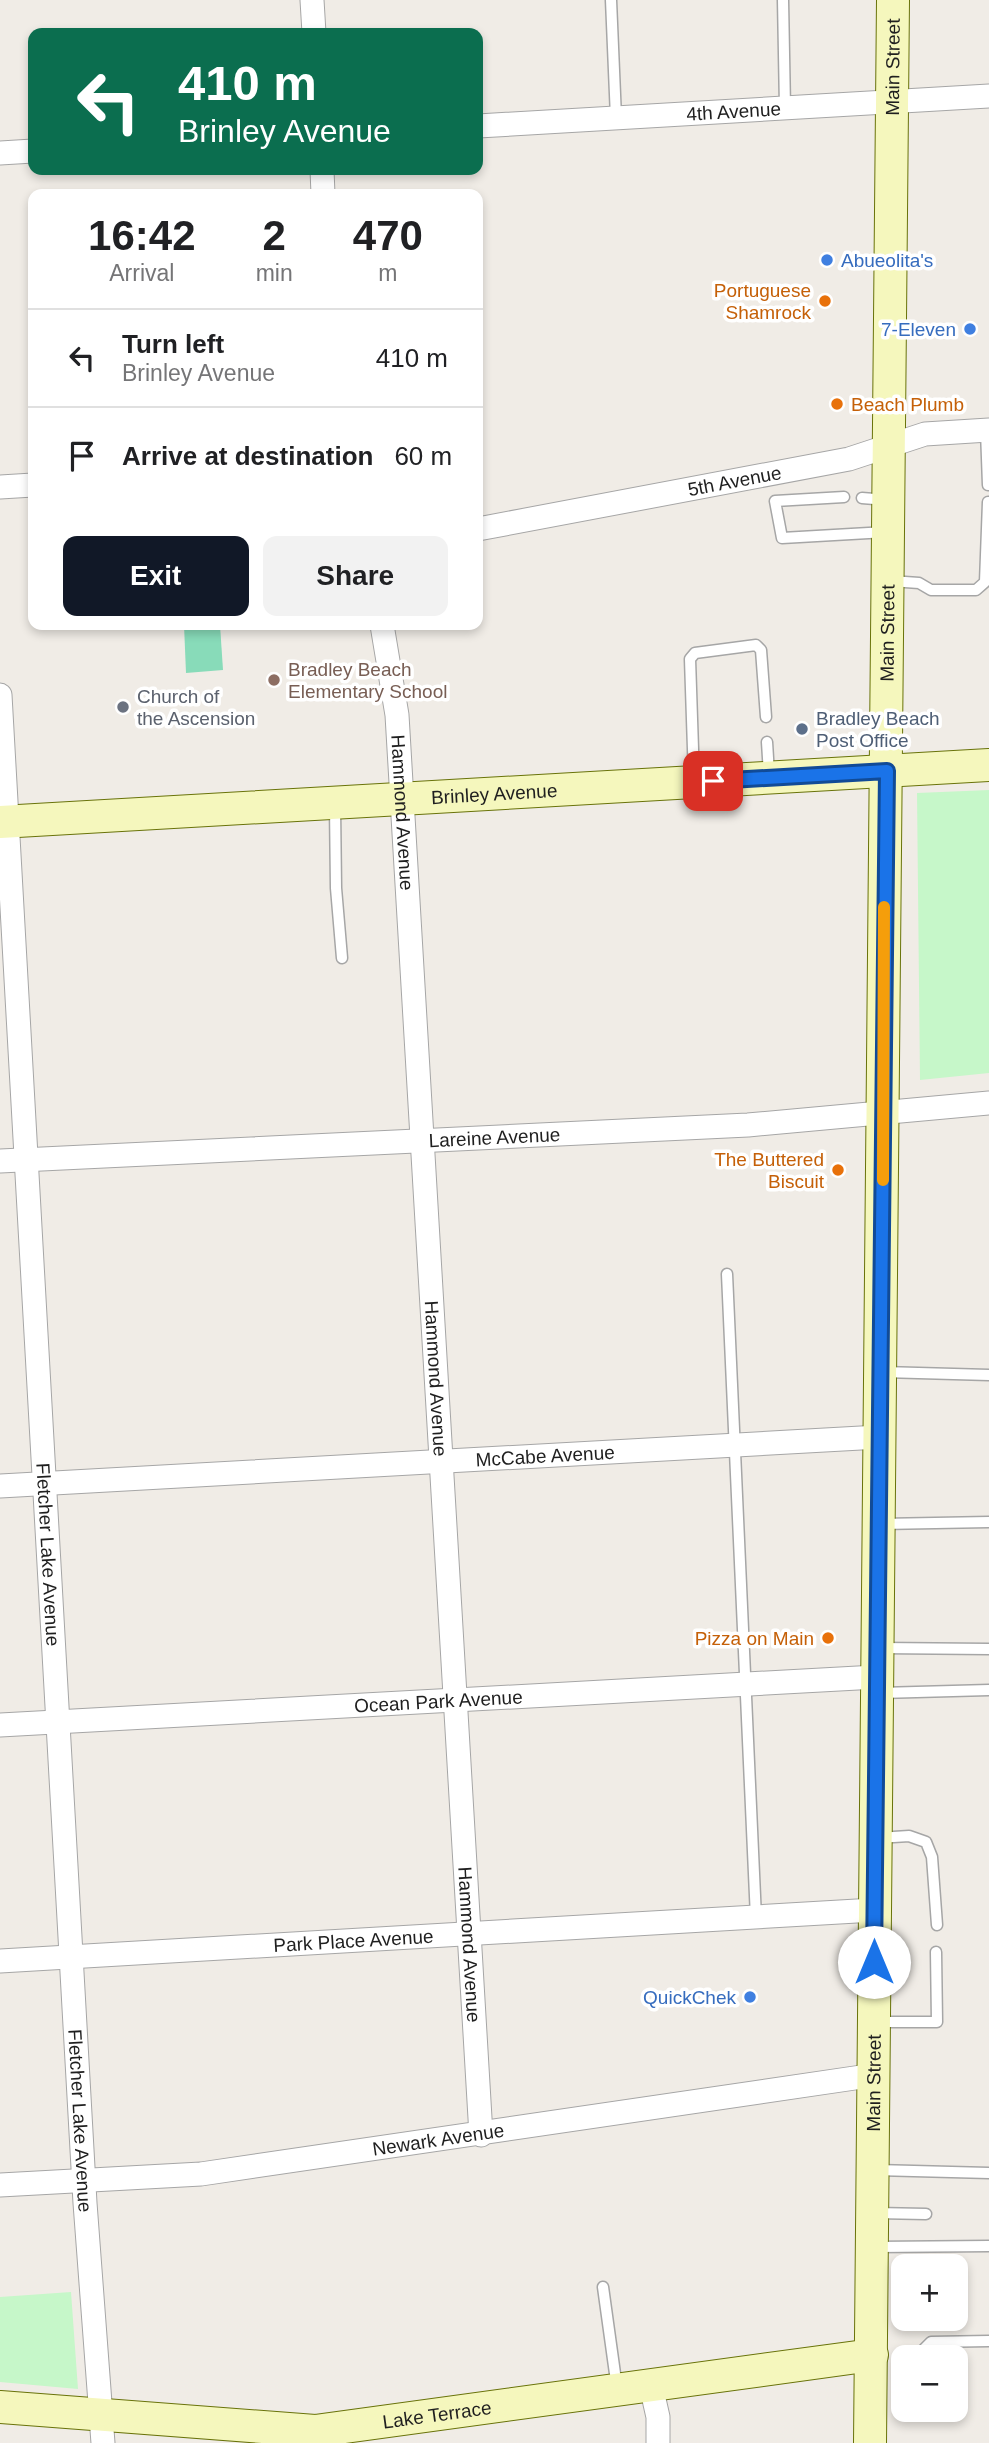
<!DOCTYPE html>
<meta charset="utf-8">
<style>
:root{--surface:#fff;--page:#f2f2f2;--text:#202124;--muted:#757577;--line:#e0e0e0;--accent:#111827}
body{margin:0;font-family:Helvetica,sans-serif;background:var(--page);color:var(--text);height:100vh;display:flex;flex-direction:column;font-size:26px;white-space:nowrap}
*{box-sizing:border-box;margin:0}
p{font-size:23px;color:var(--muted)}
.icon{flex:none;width:38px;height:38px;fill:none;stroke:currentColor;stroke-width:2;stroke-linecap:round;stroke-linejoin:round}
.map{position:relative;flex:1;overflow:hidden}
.panel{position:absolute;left:28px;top:189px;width:455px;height:441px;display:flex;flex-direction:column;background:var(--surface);border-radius:14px;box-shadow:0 4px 10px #0003}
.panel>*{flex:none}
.banner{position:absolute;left:28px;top:28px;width:455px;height:147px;border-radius:14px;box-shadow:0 4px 10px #0003;background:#0b6e4f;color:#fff;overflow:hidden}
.tools{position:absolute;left:891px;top:2254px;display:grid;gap:14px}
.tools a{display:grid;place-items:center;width:77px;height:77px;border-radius:14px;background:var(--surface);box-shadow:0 4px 10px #0003;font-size:35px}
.pin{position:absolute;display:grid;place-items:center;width:60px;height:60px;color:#fff;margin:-30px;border-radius:14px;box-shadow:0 4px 10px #0006}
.me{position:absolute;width:77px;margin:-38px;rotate:0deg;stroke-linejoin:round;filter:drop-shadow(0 0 5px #0008)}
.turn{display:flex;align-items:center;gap:24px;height:147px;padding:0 35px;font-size:32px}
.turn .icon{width:91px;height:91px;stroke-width:2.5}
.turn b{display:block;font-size:49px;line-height:60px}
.eta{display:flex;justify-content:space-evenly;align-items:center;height:119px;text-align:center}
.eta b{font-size:42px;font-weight:600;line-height:49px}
.cta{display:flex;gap:14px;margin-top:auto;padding:14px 35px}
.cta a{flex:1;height:80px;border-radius:14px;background:var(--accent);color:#fff;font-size:28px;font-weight:600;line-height:80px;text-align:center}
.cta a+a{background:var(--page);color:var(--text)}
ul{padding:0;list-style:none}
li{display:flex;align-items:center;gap:21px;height:98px;padding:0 35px;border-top:2px solid var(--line)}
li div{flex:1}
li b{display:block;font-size:26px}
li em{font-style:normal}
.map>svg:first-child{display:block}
.park{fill:#c6f7c9}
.pitch{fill:#88dbb9}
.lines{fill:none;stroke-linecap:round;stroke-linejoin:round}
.lane-casing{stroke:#a6a6a6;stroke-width:13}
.street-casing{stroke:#a6a6a6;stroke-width:25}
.secondary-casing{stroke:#69730a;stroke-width:34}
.lane{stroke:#fff;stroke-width:10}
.street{stroke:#fff;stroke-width:23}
.secondary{stroke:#f5f7bd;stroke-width:32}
.route-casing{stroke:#114b97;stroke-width:18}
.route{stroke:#1a73e8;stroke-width:12}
.slow{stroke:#f59e0b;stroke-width:12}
.shop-dot{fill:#3f7fe0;stroke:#fff;stroke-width:2.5}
.food-dot{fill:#e8710a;stroke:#fff;stroke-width:2.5}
.education-dot{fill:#8d6e63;stroke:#fff;stroke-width:2.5}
.worship-dot{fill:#6b7280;stroke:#fff;stroke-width:2.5}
.service-dot{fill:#5c6f8a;stroke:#fff;stroke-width:2.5}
.labels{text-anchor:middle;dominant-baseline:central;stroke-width:7;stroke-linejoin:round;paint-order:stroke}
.street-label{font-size:19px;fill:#1f1f1f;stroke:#fff}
.shop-label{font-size:19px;fill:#366cbe;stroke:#fff;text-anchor:end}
.food-label{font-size:19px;fill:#c56008;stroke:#fff;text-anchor:end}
.education-label{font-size:19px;fill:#785e54;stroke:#fff;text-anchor:start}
.worship-label{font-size:19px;fill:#5b616d;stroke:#fff;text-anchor:start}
.service-label{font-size:19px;fill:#4e5e75;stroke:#fff;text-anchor:start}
</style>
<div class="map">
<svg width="989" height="2443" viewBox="0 0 989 2443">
<rect width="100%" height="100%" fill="#f0ece6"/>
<path class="park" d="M 989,790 L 989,1073 L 920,1080 L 917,793 Z
M 71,2292 L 78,2389 L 0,2382 L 0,2297 Z"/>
<path class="pitch" d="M 184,625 L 220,625 L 223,670 L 186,673 Z"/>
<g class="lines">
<g class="lane-casing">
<path id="lane" d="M 611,0 L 616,118
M 783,0 L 785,108
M 986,431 L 988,485
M 844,497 L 775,501 L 782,538 L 886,532
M 862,498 L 887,500
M 891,581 L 919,583 L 931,590 L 976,590 L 985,582 L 988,502
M 767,742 L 769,774
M 694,779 L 690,659 L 695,653 L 756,645 L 761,650 L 766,717
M 335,807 L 336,888 L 342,958
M 727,1274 L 756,1918
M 883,1372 L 989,1375
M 881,1524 L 989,1522
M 880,1648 L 989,1649
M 880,1693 L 989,1690
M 878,1838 L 909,1836 L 926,1842 L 932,1857 L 937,1925
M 877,2022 L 937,2022 L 936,1952
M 876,2170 L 989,2173
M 876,2213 L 926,2214
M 876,2247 L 989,2246
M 603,2287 L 617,2388
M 916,2357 L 931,2342 L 989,2341"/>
</g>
<g class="street-casing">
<g id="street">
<path d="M 312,0 L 314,33"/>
<path id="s1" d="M 478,126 L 989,96"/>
<path d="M 0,153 L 33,151"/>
<path d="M 322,170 L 323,194"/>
<path d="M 0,487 L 33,485"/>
<path id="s2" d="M 478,529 L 849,459 L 925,434 L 989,430"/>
<path id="s3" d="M 382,625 L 397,715 L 481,2135"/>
<path id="s4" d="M 0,695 L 85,2203 L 103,2443"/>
<path id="s5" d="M 0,1161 L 748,1125 L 989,1103"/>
<path id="s6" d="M 0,1486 L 879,1437"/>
<path id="s7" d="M 0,1725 L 876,1677"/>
<path id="s8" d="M 0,1961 L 874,1910"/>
<path id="s9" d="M 0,2185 L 201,2174 L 875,2075"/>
<path d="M 651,2386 L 658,2417 L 658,2443"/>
</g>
</g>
<g class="secondary-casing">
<g id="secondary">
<path id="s10" d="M 0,822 L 989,765"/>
<path id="s11" d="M 0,2407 L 315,2431 L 872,2355"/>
<path id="s12" d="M 870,2443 L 893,0"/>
</g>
</g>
<use href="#lane" class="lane"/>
<use href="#street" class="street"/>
<use href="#secondary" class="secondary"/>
</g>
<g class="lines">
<g class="route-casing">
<path id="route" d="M 713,781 L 887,771 L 874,1962"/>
</g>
<use href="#route" class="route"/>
<path class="slow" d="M 883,1180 L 884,907"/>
</g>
<g class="shop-dot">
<circle cx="827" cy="260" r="7"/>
<circle cx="970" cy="329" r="7"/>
<circle cx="750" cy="1997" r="7"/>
</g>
<g class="food-dot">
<circle cx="825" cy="301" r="7"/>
<circle cx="837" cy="404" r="7"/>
<circle cx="838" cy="1170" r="7"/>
<circle cx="828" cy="1638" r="7"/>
</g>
<circle class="education-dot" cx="274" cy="680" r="7"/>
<circle class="worship-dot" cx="123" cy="707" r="7"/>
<circle class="service-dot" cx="802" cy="729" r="7"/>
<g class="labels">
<g class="street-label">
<text stroke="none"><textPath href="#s12" startOffset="2376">Main Street</textPath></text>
<text stroke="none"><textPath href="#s1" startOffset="256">4th Avenue</textPath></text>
<text stroke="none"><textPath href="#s2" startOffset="261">5th Avenue</textPath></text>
<text stroke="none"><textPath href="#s12" startOffset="1810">Main Street</textPath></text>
<text stroke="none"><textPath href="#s10" startOffset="495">Brinley Avenue</textPath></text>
<text stroke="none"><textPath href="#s3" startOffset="189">Hammond Avenue</textPath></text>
<text stroke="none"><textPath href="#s5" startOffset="495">Lareine Avenue</textPath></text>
<text stroke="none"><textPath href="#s3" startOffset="756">Hammond Avenue</textPath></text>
<text stroke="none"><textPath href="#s6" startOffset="546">McCabe Avenue</textPath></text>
<text stroke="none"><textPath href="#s4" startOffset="861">Fletcher Lake Avenue</textPath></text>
<text stroke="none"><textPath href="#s7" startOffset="439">Ocean Park Avenue</textPath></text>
<text stroke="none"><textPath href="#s8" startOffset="354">Park Place Avenue</textPath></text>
<text stroke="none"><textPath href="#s3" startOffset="1323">Hammond Avenue</textPath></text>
<text stroke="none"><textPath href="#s12" startOffset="360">Main Street</textPath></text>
<text stroke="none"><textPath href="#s4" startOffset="1428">Fletcher Lake Avenue</textPath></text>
<text stroke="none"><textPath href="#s9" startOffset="441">Newark Avenue</textPath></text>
<text stroke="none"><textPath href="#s11" startOffset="439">Lake Terrace</textPath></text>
</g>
<g class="shop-label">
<text x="841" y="260" text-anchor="start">Abueolita's</text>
<text x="956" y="329">7-Eleven</text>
<text x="736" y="1997">QuickChek</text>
</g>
<g class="food-label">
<text x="811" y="290">Portuguese<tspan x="811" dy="22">Shamrock</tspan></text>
<text x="851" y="404" text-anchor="start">Beach Plumb</text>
<text x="824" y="1159">The Buttered<tspan x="824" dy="22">Biscuit</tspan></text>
<text x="814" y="1638">Pizza on Main</text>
</g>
<g class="education-label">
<text x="288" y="669">Bradley Beach<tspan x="288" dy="22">Elementary School</tspan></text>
</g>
<g class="worship-label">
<text x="137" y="696">Church of<tspan x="137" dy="22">the Ascension</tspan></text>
</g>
<g class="service-label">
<text x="816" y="718">Bradley Beach<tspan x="816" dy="22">Post Office</tspan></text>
</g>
</g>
</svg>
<div class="tools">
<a>+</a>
<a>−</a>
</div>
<div class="pin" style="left:713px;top:781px;background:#d93025"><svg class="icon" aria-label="arrive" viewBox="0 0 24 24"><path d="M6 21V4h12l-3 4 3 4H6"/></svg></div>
<svg class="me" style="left:874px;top:1962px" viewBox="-20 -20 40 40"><circle r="19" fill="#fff"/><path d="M0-13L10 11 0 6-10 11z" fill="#1a73e8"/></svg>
<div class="banner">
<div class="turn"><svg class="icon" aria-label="left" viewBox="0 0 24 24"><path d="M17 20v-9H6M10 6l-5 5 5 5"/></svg><div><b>410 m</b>Brinley Avenue</div></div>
</div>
<section class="panel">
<div class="eta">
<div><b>16:42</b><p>Arrival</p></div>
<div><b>2</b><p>min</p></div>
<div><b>470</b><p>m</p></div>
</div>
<ul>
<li><svg class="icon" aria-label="left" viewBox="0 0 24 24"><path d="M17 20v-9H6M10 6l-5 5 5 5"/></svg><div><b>Turn left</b><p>Brinley Avenue</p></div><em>410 m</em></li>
<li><svg class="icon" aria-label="arrive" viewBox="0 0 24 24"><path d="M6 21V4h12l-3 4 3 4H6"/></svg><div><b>Arrive at destination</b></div><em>60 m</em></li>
</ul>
<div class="cta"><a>Exit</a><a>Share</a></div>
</section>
</div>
